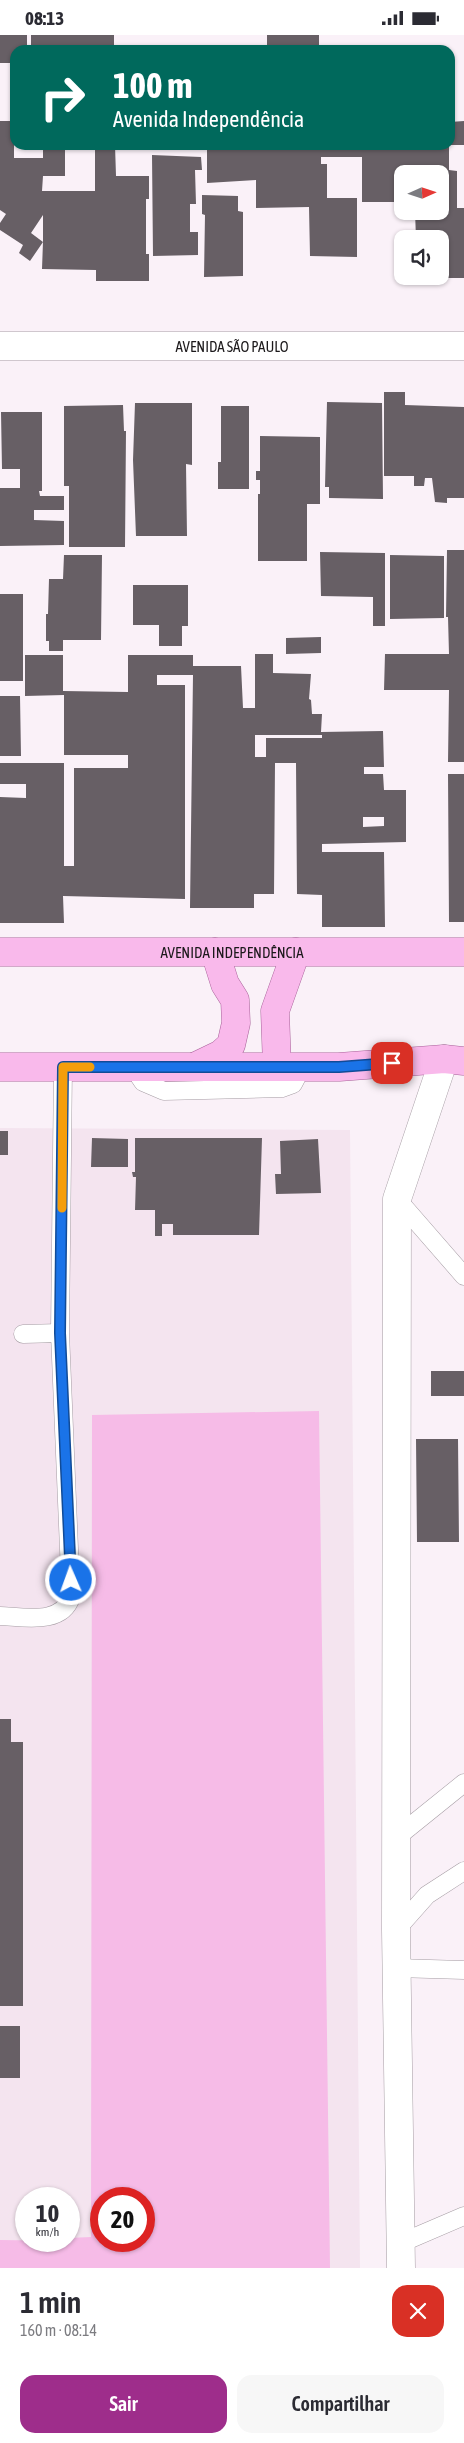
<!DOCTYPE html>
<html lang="pt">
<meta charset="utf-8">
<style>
:root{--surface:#fff;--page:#f7f7f7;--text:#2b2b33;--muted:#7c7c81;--accent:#9e2d8b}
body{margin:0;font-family:"Asap Condensed",sans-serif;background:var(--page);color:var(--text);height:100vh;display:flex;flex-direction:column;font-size:19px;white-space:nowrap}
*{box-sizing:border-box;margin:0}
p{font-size:16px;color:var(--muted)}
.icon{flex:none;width:28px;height:28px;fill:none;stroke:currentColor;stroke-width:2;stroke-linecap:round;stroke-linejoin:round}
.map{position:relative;height:2233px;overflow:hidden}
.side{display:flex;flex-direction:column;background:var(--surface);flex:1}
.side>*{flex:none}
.guide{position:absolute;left:10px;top:10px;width:445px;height:105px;border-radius:15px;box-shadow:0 1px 4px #0004;background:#00695c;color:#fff;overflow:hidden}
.needle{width:32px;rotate:87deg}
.fabs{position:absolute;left:394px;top:130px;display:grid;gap:10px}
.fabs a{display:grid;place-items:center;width:55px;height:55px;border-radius:10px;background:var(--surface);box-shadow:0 1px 4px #0004;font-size:25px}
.speed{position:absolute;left:15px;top:2152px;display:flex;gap:10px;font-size:25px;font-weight:700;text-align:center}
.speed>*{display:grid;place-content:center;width:65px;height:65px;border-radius:50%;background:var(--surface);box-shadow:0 1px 4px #0004;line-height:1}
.speed small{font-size:12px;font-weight:400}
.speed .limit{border:8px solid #d22;background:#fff;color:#111}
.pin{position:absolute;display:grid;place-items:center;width:42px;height:42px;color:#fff;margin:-21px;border-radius:10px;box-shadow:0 2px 8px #0006}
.me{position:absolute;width:55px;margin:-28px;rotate:358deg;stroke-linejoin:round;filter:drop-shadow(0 0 4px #0008)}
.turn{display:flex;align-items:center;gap:18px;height:105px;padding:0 20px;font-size:22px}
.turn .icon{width:65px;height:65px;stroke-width:2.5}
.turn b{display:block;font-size:35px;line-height:42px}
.round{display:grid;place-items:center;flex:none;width:52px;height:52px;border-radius:15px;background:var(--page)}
.summary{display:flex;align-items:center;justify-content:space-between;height:85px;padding:0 20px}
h1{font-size:30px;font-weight:600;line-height:38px}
.action{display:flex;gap:10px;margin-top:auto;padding:10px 20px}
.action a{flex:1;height:58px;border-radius:15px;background:var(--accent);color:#fff;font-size:20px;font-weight:600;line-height:58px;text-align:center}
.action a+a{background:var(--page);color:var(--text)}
.status{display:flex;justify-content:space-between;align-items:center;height:35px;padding:0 25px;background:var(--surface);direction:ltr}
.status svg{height:14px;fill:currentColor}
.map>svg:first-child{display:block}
.built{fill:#f4e4ef;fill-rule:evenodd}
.green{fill:#f6bbe7;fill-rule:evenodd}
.building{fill:#675f65;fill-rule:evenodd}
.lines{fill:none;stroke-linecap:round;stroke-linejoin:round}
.lane-casing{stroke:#a69da4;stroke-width:19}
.street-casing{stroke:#a69da4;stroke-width:29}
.primary-casing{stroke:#a9629a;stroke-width:29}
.lane{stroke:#fff;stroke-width:18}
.street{stroke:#fff;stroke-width:28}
.primary{stroke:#f9b9eb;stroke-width:28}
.route-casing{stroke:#114b97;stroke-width:12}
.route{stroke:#1a73e8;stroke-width:9}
.slow{stroke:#f59e0b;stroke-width:9}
.labels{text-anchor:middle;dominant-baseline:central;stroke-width:5;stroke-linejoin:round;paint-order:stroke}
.street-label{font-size:15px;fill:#1c191b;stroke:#faf1f8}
</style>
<div class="status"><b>08:13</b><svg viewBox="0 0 49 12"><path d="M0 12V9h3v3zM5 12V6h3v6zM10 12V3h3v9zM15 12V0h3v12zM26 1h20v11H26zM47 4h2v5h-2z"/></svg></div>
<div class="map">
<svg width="464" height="2233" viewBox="0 0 464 2233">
<rect width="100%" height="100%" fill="#faf1f8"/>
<path class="built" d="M 0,1093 L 350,1095 L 360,2233 L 0,2233 ZM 26,2164 L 69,2164 L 69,2206 L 26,2206 ZM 101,2164 L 144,2164 L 144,2206 L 101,2206 Z"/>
<path class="green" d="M 319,1376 L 330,2233 L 0,2233 L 0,2205 L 69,2206 L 69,2203 L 91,2202 L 92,1380 ZM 101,2164 L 144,2164 L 144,2206 L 101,2206 Z"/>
<path class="building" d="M 0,0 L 27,0 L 27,15 L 15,15 L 15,25 L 12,28 L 0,28 Z
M 31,0 L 114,0 L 114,15 L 31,13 Z
M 267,0 L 319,0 L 319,15 L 267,15 Z
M 0,86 L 14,86 L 14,123 L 43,123 L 43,110 L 65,110 L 65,141 L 43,141 L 42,156 L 95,156 L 95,110 L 115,110 L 116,141 L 149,141 L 149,164 L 146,164 L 146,219 L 149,219 L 149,246 L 96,246 L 96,235 L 42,234 L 43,207 L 43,180 L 31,198 L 43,207 L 30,226 L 19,218 L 23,210 L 0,195 L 0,188 L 6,179 L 0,175 Z
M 464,86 L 464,110 L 450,110 L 450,87 Z
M 207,110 L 449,110 L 449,135 L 457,136 L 457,173 L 464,173 L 464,243 L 440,243 L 440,204 L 416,204 L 415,176 L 440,176 L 440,139 L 402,139 L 402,167 L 362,167 L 362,122 L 321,122 L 321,129 L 327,129 L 327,163 L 357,163 L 357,222 L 310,221 L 309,172 L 256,173 L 256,145 L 207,148 Z
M 152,120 L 201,122 L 202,135 L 195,135 L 196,169 L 190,169 L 190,197 L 198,197 L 198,220 L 153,221 Z
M 202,160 L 238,161 L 238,176 L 243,177 L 243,241 L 204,242 L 205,180 L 202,179 Z
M 384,357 L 405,357 L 405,370 L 464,372 L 464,463 L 447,463 L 447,468 L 435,467 L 432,443 L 425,443 L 424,451 L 414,451 L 414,441 L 384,441 Z
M 327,367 L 382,368 L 383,464 L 329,463 L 329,452 L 325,452 Z
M 135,368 L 192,368 L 192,430 L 186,429 L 187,501 L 136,501 L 133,425 Z
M 123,370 L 124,396 L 126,396 L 125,512 L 69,512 L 69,451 L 64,451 L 64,371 Z
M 221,371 L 249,371 L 249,454 L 218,454 L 218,427 L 221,427 Z
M 1,377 L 42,377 L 42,456 L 39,456 L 40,461 L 64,461 L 64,475 L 34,475 L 34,485 L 64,486 L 64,510 L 0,511 L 0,453 L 20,453 L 20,434 L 2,434 Z
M 260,401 L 320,402 L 320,469 L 307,469 L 307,526 L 258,526 L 258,459 L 260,459 L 260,445 L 256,445 L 256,436 L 260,436 Z
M 447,515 L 464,515 L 464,727 L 448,727 L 449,655 L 384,655 L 385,619 L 449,619 L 448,582 L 446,582 Z
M 320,517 L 385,518 L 385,591 L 373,591 L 373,562 L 321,561 Z
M 64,520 L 102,520 L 101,605 L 63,605 L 63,616 L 49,616 L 49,606 L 46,606 L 46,579 L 48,579 L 49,544 L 63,544 Z
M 390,520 L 444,521 L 444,583 L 390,584 Z
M 133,550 L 188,550 L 188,591 L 182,591 L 182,611 L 159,611 L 159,590 L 133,590 Z
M 0,559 L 23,559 L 23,646 L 0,646 Z
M 321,602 L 321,618 L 286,619 L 286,603 Z
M 255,619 L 273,619 L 273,638 L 311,639 L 309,664 L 311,665 L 312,679 L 322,679 L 321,697 L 383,696 L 384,732 L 364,732 L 364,739 L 383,739 L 384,755 L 406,755 L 406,807 L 322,809 L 322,817 L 384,817 L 385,892 L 322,892 L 322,860 L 297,859 L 296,728 L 275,728 L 274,859 L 254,859 L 254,873 L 190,873 L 193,640 L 157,640 L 157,650 L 185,650 L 185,864 L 63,861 L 64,888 L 0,888 L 0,762 L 26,763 L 26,749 L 0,749 L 0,728 L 64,728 L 64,831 L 74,831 L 74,733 L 128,733 L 128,720 L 64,720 L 64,660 L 25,661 L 25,620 L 63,620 L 63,656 L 128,657 L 128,620 L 193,620 L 193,631 L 241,631 L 243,673 L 255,673 ZM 255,700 L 322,700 L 322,703 L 266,703 L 266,722 L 255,722 ZM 363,782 L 384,782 L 384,791 L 363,792 Z
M 0,661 L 20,661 L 21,721 L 0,721 Z
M 448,739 L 464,739 L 464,887 L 449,887 Z
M 0,1096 L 8,1096 L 8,1120 L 0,1120 Z
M 92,1103 L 128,1104 L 128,1132 L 91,1132 Z
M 135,1103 L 262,1103 L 259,1200 L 173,1200 L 173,1189 L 162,1189 L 162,1201 L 155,1201 L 155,1175 L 135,1175 L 136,1142 L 133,1142 L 132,1137 L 135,1137 Z
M 318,1104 L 321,1158 L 276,1159 L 275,1139 L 281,1139 L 280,1106 Z
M 431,1336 L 464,1336 L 464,1361 L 431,1361 Z
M 416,1404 L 458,1404 L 459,1507 L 417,1507 Z
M 0,1684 L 11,1684 L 11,1707 L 23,1707 L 23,1971 L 0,1971 Z
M 0,1991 L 20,1991 L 20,2043 L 0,2043 Z"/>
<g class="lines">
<g class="lane-casing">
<path id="lane" d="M 133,1032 L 143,1047 L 164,1056 L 282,1053 L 293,1049 L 302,1032
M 397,1164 L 464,1241
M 23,1299 L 60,1298 L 63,1032
M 0,1581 C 25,1582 62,1590 71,1562 L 60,1298
M 397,1802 L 464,1748
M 396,1895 L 427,1860 L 464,1836
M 396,1933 L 464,1935
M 401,2208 L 464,2181"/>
</g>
<g class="street-casing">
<g id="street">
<path id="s1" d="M 0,311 L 464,311"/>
<path d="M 401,2233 L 396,1895 L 397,1164 L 444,1024"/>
</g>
</g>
<g class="primary-casing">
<g id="primary">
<path id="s2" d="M 0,917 L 464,917"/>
<path d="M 196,1031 L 221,1019 L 231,1010 L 236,988 L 235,965 L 225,949 L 215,917"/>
<path d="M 277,1031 L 275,976 L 296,917"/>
<path d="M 0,1032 L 339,1032 L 444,1024 L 464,1026"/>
</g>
</g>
<use href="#lane" class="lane"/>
<use href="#street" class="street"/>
<use href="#primary" class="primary"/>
</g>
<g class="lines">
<g class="route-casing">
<path id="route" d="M 71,1545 L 60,1298 L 63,1032 L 339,1032 L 392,1028"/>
</g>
<use href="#route" class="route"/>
<path class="slow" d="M 62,1173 L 63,1032 L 90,1032"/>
</g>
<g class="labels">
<g class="street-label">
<text stroke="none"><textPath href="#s1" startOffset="232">AVENIDA SÃO PAULO</textPath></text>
<text stroke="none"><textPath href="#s2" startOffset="232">AVENIDA INDEPENDÊNCIA</textPath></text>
</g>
</g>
</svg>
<div class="fabs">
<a><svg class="needle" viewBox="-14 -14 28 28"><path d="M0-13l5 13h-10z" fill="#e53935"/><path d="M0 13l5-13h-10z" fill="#7c7c81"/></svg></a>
<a><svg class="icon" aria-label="sound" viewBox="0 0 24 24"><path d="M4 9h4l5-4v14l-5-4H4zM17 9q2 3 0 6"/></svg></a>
</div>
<div class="speed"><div>10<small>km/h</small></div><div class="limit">20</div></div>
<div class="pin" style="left:392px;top:1028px;background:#d93025"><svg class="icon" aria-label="arrive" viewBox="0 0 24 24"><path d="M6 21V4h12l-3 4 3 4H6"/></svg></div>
<svg class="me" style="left:71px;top:1545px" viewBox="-20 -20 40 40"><circle r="17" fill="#1a73e8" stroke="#fff" stroke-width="3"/><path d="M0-11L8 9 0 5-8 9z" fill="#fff"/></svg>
<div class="guide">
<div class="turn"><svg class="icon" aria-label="right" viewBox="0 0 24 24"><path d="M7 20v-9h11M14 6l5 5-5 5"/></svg><div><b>100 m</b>Avenida Independência</div></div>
</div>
</div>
<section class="side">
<div class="summary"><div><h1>1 min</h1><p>160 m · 08:14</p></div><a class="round" style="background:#d93025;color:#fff"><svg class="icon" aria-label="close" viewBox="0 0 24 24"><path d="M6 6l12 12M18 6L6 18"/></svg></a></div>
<div class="action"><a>Sair</a><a>Compartilhar</a></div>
</section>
